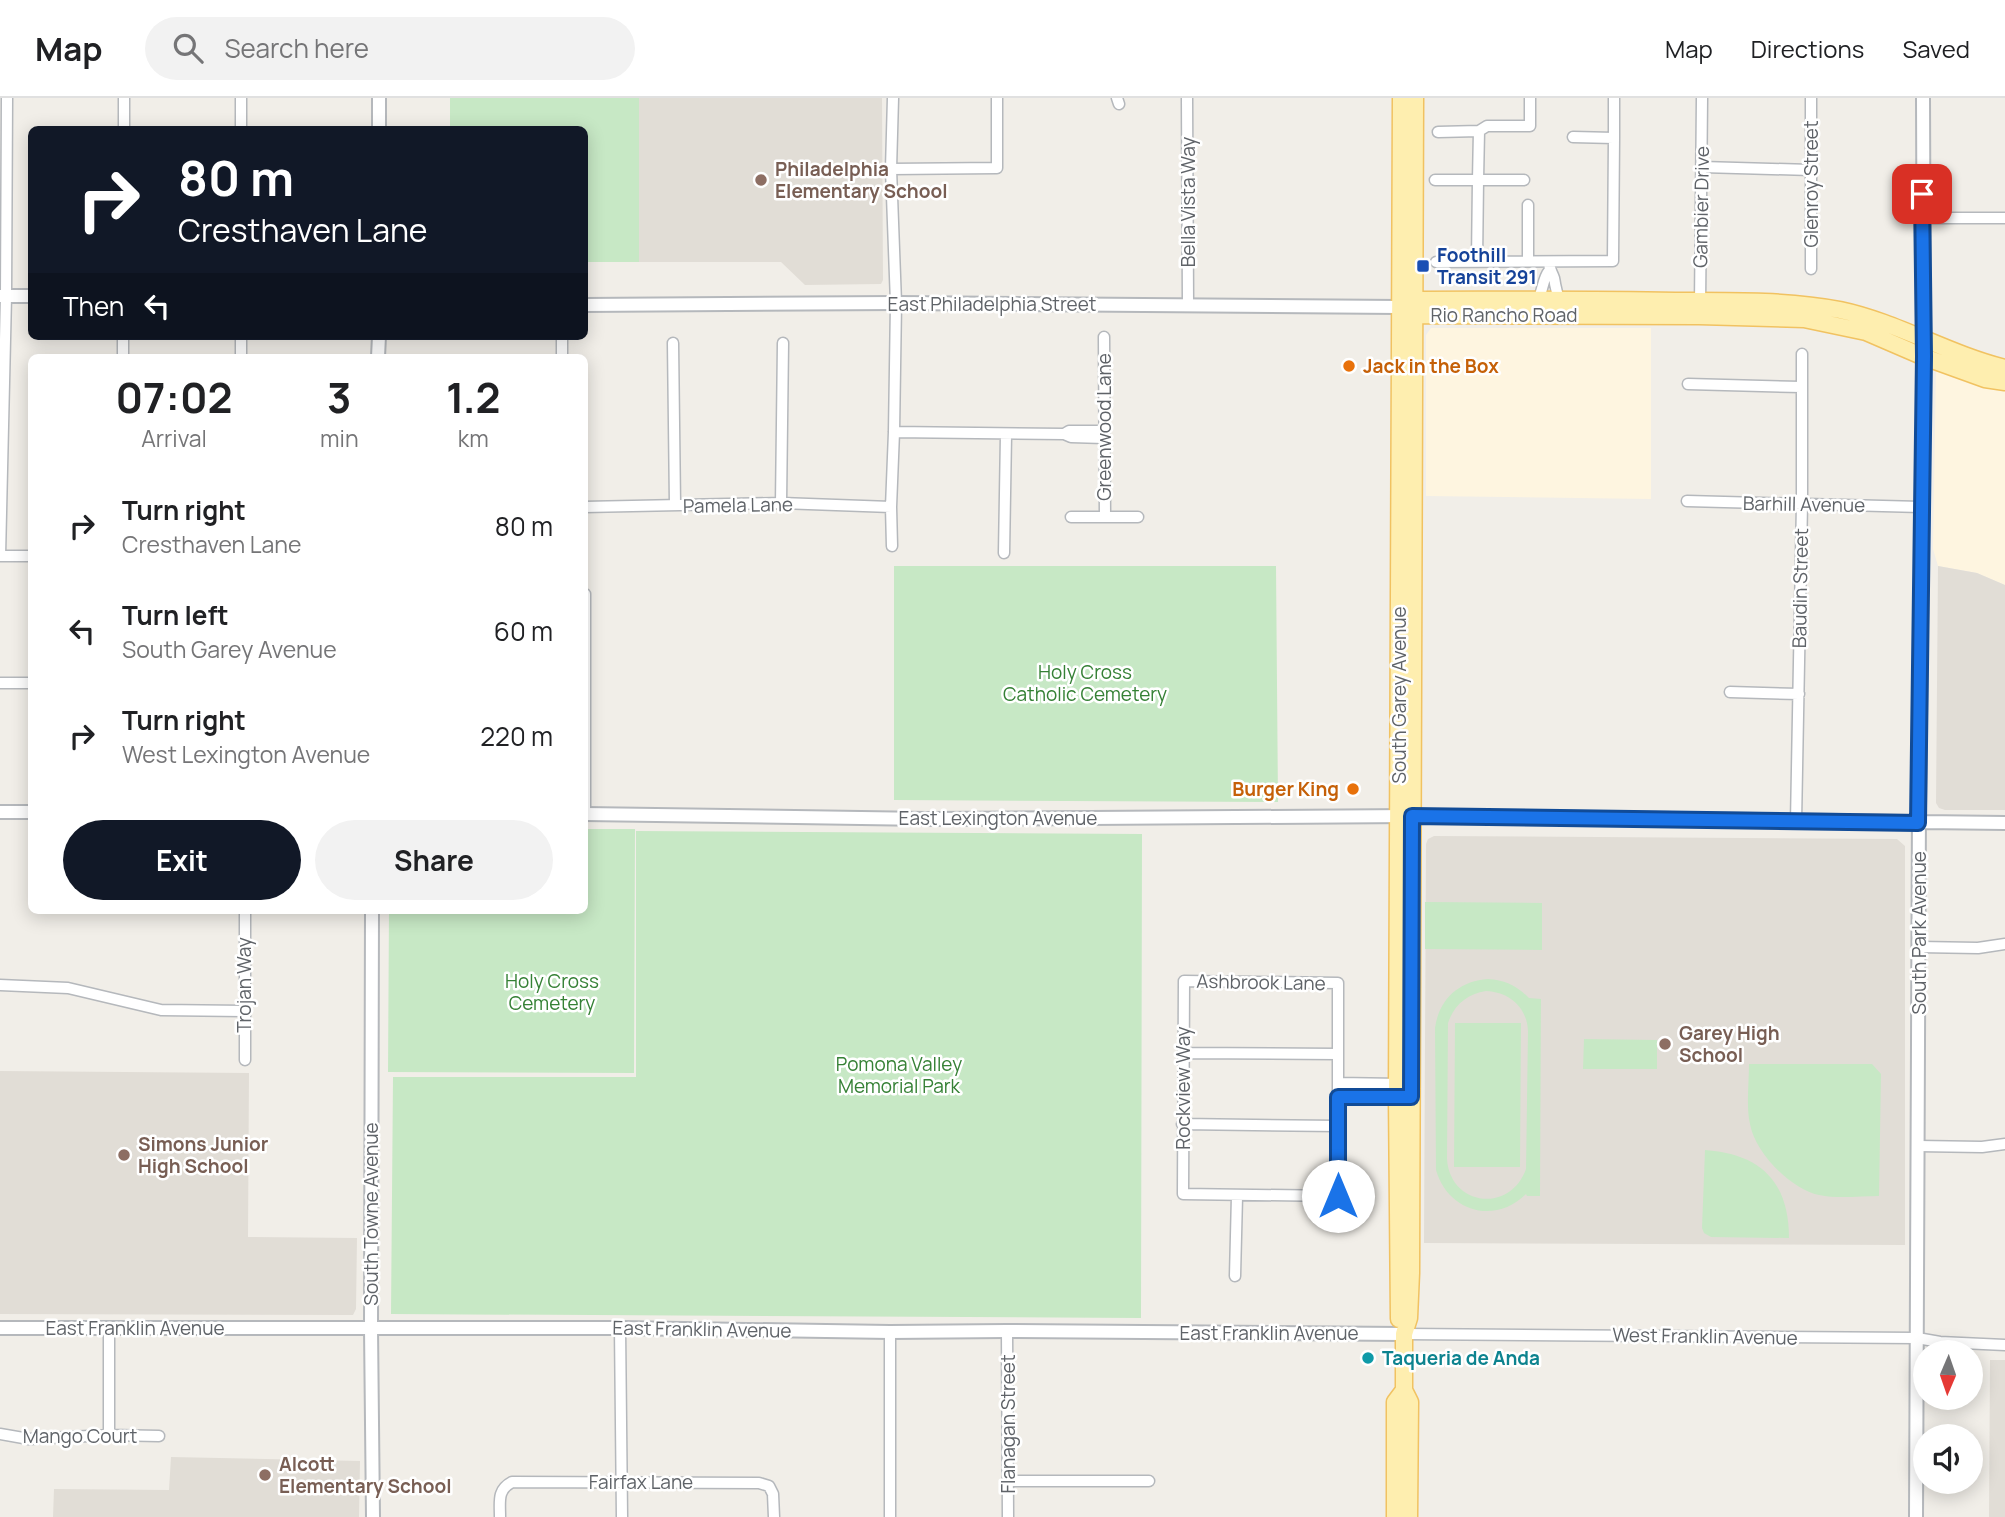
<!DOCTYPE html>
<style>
:root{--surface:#fff;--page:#f2f2f2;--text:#202124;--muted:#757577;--line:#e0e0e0;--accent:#111827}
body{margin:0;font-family:Manrope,sans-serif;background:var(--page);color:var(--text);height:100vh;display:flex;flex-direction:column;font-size:26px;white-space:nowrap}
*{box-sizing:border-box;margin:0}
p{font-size:23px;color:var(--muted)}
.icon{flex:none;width:38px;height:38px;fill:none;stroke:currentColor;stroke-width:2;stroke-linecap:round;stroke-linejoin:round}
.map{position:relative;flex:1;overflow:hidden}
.side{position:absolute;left:28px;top:256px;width:560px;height:560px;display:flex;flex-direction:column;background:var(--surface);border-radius:10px;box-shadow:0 4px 18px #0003}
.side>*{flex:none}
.banner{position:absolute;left:28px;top:28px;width:560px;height:214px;border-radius:10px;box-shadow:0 4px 18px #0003;background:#111827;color:#fff;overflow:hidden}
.needle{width:46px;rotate:182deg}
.controls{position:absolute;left:1913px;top:1242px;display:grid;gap:14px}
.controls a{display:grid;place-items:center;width:70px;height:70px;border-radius:50%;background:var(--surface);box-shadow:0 4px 18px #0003;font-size:35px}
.pin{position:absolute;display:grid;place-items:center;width:60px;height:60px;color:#fff;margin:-30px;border-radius:14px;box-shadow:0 4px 10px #0006}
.me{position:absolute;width:77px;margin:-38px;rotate:0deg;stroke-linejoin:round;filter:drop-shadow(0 0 5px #0008)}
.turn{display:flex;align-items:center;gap:24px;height:147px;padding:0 35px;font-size:32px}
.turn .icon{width:91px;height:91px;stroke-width:2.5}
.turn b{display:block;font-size:49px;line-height:60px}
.then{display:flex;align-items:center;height:66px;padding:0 35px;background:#0003;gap:14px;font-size:26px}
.eta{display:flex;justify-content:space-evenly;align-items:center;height:119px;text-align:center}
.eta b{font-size:42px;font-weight:700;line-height:49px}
.primary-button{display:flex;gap:14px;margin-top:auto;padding:14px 35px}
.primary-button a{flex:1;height:80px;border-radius:42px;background:var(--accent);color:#fff;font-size:28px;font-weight:700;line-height:80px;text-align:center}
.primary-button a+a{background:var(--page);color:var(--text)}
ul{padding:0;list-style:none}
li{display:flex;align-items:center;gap:21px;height:105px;padding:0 35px}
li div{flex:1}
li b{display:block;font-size:26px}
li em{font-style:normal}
header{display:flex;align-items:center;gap:42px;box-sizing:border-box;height:98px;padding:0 35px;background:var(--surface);border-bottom:2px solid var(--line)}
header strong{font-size:33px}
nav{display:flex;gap:38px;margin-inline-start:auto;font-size:24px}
.search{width:490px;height:63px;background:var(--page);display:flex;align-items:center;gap:18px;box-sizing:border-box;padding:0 24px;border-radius:38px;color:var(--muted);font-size:26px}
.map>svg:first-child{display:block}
.commercial{fill:#fef5e0}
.education{fill:#e1ddd6}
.green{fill:#c7e8c5;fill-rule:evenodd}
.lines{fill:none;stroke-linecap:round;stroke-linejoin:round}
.minor-casing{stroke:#b5b8bc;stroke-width:13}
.tertiary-casing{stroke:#b5b8bc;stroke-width:16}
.primary-casing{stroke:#f1c261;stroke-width:19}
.minor{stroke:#fff;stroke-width:10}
.tertiary{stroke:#fff;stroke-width:12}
.primary{stroke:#feeeaf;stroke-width:16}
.route-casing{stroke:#114b97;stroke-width:18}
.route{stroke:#1a73e8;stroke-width:12}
.education-dot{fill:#8d6e63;stroke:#fff;stroke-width:2.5}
.transit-dot{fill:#1a4fb4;stroke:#fff;stroke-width:2.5}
.food-dot{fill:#e8710a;stroke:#fff;stroke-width:2.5}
.culture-dot{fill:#0f9aa8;stroke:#fff;stroke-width:2.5}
.labels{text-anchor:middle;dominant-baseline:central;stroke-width:5;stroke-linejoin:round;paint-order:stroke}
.education-label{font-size:19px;font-weight:bold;fill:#785e54;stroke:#fff;text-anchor:start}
.street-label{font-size:19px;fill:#5f6368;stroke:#fff}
.transit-label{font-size:19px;font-weight:bold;fill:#164399;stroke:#fff;text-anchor:start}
.food-label{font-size:19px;font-weight:bold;fill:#c56008;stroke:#fff;text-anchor:start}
.park-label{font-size:19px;fill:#358135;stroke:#fff}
.culture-label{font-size:19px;font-weight:bold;fill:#0d838f;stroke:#fff;text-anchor:start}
</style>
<header>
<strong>Map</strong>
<div class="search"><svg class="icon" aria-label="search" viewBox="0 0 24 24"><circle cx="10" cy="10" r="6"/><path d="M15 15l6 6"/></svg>Search here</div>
<nav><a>Map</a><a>Directions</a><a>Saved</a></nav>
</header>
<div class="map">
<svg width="2005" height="1419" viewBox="0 0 2005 1419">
<rect width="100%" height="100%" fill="#f1eee8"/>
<path class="commercial" d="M 1431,230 L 1651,230 L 1651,401 L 1426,398 L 1426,237 Z
M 1936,269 L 2005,289 L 2005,487 L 1977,475 L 1938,468 L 1933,451 Z"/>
<path class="education" d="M 639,0 L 882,0 L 883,182 L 881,186 L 805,187 L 781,164 L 639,164 Z
M 1938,468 L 1977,475 L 2005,487 L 2005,712 L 1945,712 L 1939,710 L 1936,705 Z
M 1434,738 L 1897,741 L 1905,748 L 1905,1147 L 1424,1145 L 1426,746 L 1428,741 Z
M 0,973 L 249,975 L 248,1139 L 357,1140 L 356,1211 L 353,1217 L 0,1216 Z
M 1990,1262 L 2005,1262 L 2005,1419 L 1989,1419 Z
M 171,1359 L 360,1363 L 359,1419 L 53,1419 L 54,1391 L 169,1392 Z"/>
<path class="green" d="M 450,0 L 639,0 L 639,164 L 587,164 L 585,166 L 584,32 L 450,31 Z
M 894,468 L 1276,468 L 1278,704 L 894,702 Z
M 585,731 L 635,731 L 634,975 L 388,974 L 389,812 L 584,812 Z
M 636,733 L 1142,736 L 1141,1220 L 391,1216 L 393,979 L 636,979 Z
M 1425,804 L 1542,805 L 1542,852 L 1425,851 Z
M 1488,881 C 1505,882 1517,888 1529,900 L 1541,901 L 1540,1098 L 1527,1098 L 1526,1096 C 1495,1127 1448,1114 1436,1072 L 1435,930 C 1439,901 1459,883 1488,881 ZM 1486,893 C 1509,894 1527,909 1528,933 L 1526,1071 C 1510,1116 1450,1108 1447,1061 L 1448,925 C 1454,907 1467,896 1486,893 Z
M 1455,925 L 1521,925 L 1520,1069 L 1454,1069 Z
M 1584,941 L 1657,942 L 1657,971 L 1583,971 Z
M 1749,966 L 1872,966 L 1881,976 L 1879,1098 C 1860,1098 1838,1101 1819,1097 C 1791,1091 1755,1055 1750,1026 C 1746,1009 1749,984 1749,966 Z
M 1705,1052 C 1761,1056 1789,1084 1789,1140 L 1711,1139 L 1704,1135 L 1702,1130 Z"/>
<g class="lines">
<g class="minor-casing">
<path id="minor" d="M 241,0 L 241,32
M 1117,0 L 1119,6
M 1187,0 L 1188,207
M 124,32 L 124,0
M 1438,34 L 1479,33
M 1614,40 L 1614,0
M 1702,69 L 1811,72
M 891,71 L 997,70 L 997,0
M 1435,82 L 1478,82 L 1479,33 L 1487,28 L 1530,28 L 1530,0
M 1922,120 L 2005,120
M 1528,163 L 1528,107
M 1436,164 L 1613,163 L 1614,40 L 1573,39
M 1477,164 L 1478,82 L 1524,82
M 1549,164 C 1549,171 1552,174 1554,180 C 1556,189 1555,192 1560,202
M 1811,171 L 1811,0
M 1538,202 C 1543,192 1543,180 1549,173
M 1700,207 L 1702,0
M 1104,239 L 1105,419
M 673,245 L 675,407
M 123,259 L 123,238
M 241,259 L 241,238
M 562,259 L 562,238
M 1688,286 L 1801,289
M 894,334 L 1064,336 L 1071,339 L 1104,340
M 1064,336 L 1069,333 L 1104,333
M 1687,403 L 1921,409
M 781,405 L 783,245
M 584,409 L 781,405 L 891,409
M 1071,419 L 1138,419
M 892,448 L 891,409 L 894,334 L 896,205 L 891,71 L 893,0
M 1004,455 L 1006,337
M 0,458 L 6,198 L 7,0
M 0,458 L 32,458
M 585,496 L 585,716
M 0,585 L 32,585
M 1730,594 L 1799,596
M 1796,724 L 1802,405 L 1802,256
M 245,812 L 245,962
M 1919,849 L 1978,850 L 2005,846
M 1184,883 L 1338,885 L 1338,1098 L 1183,1096 Z
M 0,887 L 68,890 L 161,912 L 244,913
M 1183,955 L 1338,956
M 1338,985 L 1401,986
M 1338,999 L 1401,999
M 1182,1026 L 1338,1028
M 1918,1048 L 1982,1049 L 2005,1046
M 1235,1178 L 1237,1098
M 109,1229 L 109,1337
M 620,1230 L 622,1419
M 1007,1233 L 1008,1419
M 890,1234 L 890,1419
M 1404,1236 L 1917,1240 L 1940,1244 L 2005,1247
M 0,1336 L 29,1341 L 109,1337 L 159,1338
M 1009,1383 L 1149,1383
M 500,1419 C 500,1403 497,1392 512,1384 L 759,1385 L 769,1388 L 773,1396 L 774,1419"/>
</g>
<g class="tertiary-casing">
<path id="tertiary" d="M 379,32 L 379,0
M 0,198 L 32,198
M 584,207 L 896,205 L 1400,209
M 378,259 L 379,238
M 0,714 L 32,714
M 584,716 L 927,721 L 1412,718 L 2005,725
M 372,812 L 371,1230 L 373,1419
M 0,1230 L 620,1230 L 890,1234 L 1007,1233 L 1404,1236
M 1916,1419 L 1919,709 L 1924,259 L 1923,0"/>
</g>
<g class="primary-casing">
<path id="primary" d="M 1406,206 L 1415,202 C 1502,202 1589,201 1675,203 C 1730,203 1786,202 1840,212 C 1897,224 1948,256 2005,270
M 1406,212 L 1415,217 L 1699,218 L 1804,221 L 1866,234 L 1924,259 L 1985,281 L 2005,284
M 1399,1221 L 1397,999 L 1401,0
M 1395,1419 L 1395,1304 L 1404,1292
M 1409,1419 L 1410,1304 L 1404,1292 L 1404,1236 L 1409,1220 L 1411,1175 L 1415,0"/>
</g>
<use href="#minor" class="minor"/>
<use href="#tertiary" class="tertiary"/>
<use href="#primary" class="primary"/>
</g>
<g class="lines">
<g class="route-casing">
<path id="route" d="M 1338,1098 L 1338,999 L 1411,999 L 1412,718 L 1918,725 L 1924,258 L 1922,96"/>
</g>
<use href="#route" class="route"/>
</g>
<g class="education-dot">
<circle cx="761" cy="82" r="7"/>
<circle cx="1665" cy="946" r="7"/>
<circle cx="124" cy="1057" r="7"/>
<circle cx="265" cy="1377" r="7"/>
</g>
<rect class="transit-dot" x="1416" y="161" width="14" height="14" rx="3.5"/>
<g class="food-dot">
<circle cx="1349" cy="268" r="7"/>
<circle cx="1353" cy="691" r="7"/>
</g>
<circle class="culture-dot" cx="1368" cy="1260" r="7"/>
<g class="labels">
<g class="education-label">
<text x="775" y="71">Philadelphia<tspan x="775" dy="22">Elementary School</tspan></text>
<text x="1679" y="935">Garey High<tspan x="1679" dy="22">School</tspan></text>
<text x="138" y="1046">Simons Junior<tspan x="138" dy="22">High School</tspan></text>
<text x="279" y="1366">Alcott<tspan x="279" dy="22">Elementary School</tspan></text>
</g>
<g class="street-label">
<text transform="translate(1811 86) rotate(-90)">Glenroy Street</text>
<text transform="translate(1188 104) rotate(-90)">Bella Vista Way</text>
<text transform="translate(1701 109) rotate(-89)">Gambier Drive</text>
<text x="992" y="206">East Philadelphia Street</text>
<text x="1504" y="217">Rio Rancho Road</text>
<text transform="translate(1104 329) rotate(-90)">Greenwood Lane</text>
<text transform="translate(1804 406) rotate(1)">Barhill Avenue</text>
<text transform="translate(738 407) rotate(-1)">Pamela Lane</text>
<text transform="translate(1800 490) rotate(-89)">Baudin Street</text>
<text transform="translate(1399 597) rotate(-90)">South Garey Avenue</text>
<text x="998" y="720">East Lexington Avenue</text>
<text transform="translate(1919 835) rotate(-90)">South Park Avenue</text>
<text transform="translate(1261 884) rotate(1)">Ashbrook Lane</text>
<text transform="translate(244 887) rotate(-90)">Trojan Way</text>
<text transform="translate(1183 990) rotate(-90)">Rockview Way</text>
<text transform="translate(371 1116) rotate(-90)">South Towne Avenue</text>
<text x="135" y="1230">East Franklin Avenue</text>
<text transform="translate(702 1231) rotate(1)">East Franklin Avenue</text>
<text x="1269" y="1235">East Franklin Avenue</text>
<text transform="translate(1705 1238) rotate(1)">West Franklin Avenue</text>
<text transform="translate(1008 1326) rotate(-90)">Flanagan Street</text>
<text x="80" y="1338">Mango Court</text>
<text x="641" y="1384">Fairfax Lane</text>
</g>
<g class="transit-label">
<text x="1437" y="157">Foothill<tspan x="1437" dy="22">Transit 291</tspan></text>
</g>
<g class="food-label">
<text x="1363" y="268">Jack in the Box</text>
<text x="1339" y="691" text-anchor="end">Burger King</text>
</g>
<g class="park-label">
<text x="1085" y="574">Holy Cross<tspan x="1085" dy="22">Catholic Cemetery</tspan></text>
<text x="552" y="883">Holy Cross<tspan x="552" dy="22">Cemetery</tspan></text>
<text x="899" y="966">Pomona Valley<tspan x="899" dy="22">Memorial Park</tspan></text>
</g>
<g class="culture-label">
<text x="1382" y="1260">Taqueria de Anda</text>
</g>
</g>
</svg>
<div class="controls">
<a><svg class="needle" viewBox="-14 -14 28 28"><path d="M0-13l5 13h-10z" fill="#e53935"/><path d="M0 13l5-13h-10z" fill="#757577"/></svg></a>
<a><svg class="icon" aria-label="sound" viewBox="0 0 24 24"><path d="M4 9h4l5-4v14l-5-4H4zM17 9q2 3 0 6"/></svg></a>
</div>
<div class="pin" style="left:1922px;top:96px;background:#d93025"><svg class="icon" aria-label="arrive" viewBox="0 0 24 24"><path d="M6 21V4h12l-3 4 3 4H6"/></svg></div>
<svg class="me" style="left:1338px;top:1098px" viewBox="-20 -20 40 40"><circle r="19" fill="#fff"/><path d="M0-13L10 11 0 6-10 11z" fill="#1a73e8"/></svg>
<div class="banner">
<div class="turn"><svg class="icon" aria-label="right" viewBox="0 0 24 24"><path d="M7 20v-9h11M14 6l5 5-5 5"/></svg><div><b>80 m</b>Cresthaven Lane</div></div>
<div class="then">Then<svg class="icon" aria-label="left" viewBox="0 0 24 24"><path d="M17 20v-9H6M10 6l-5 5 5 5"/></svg></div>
</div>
<section class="side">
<div class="eta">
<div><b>07:02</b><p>Arrival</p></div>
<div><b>3</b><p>min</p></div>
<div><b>1.2</b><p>km</p></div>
</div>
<ul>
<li><svg class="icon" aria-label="right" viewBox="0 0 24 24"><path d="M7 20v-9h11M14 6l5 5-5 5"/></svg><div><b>Turn right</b><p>Cresthaven Lane</p></div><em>80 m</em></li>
<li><svg class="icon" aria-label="left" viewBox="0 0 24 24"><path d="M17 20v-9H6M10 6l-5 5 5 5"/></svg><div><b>Turn left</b><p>South Garey Avenue</p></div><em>60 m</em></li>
<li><svg class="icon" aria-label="right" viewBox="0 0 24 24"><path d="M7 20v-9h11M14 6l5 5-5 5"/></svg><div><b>Turn right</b><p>West Lexington Avenue</p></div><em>220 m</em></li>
</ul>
<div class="primary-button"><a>Exit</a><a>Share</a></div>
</section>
</div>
